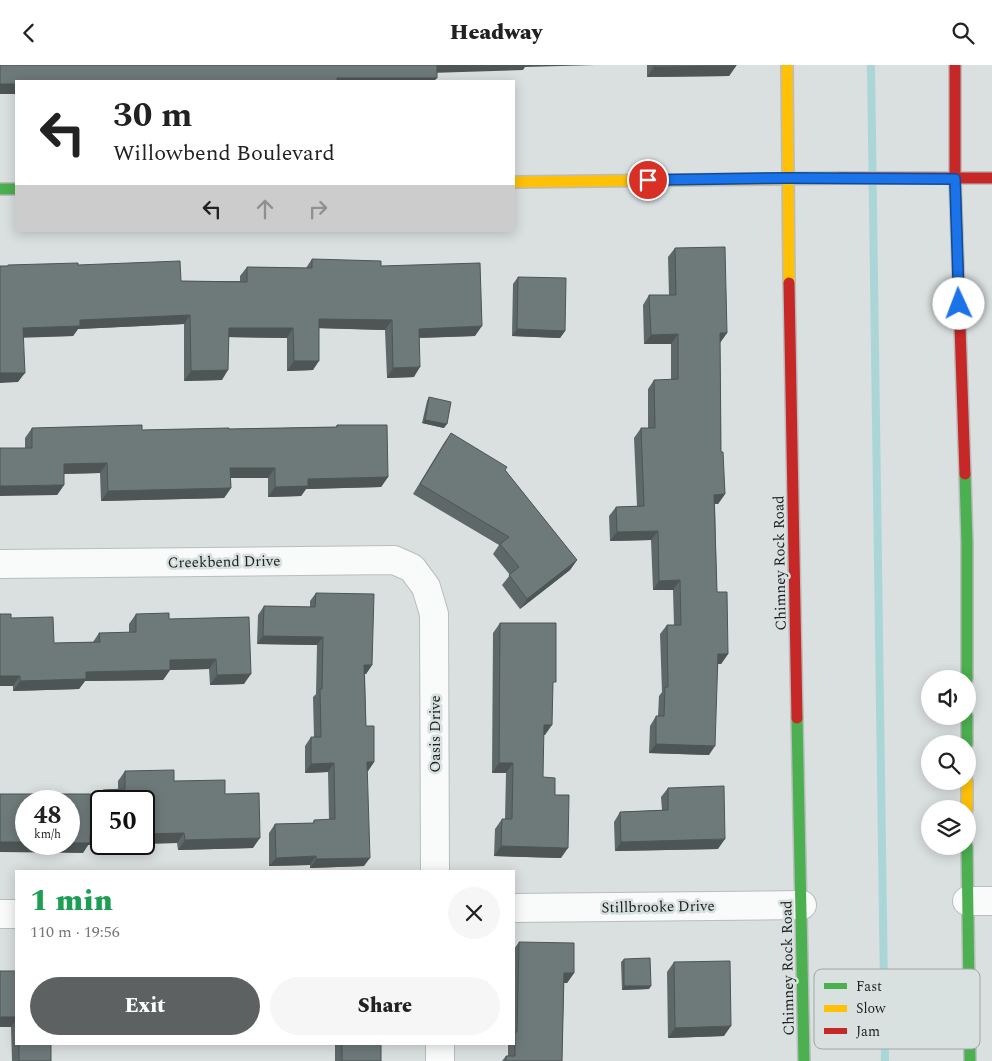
<!DOCTYPE html>
<meta charset="utf-8">
<style>
:root{--surface:#fff;--page:#f6f6f6;--text:#222;--muted:#767676;--accent:#5e6162}
body{margin:0;font-family:Spectral,serif;background:var(--page);color:var(--text);height:100vh;display:flex;flex-direction:column;font-size:19px;white-space:nowrap}
*{box-sizing:border-box;margin:0}
p{font-size:16px;color:var(--muted)}
.icon{flex:none;width:28px;height:28px;fill:none;stroke:currentColor;stroke-width:2;stroke-linecap:round;stroke-linejoin:round}
.map{position:relative;flex:1;overflow:hidden}
.details{position:absolute;left:15px;top:805px;width:500px;height:175px;display:flex;flex-direction:column;background:var(--surface);border-radius:0px;box-shadow:0 2px 12px #0003}
.details>*{flex:none}
.hud{position:absolute;left:15px;top:15px;width:500px;height:152px;border-radius:0px;box-shadow:0 2px 12px #0003;background:#fff;color:var(--text);overflow:hidden}
.fabs{position:absolute;left:921px;top:605px;display:grid;gap:10px}
.fabs a{display:grid;place-items:center;width:55px;height:55px;border-radius:50%;background:var(--surface);box-shadow:0 2px 12px #0003;font-size:25px}
.speed{position:absolute;left:15px;top:725px;display:flex;gap:10px;font-size:25px;font-weight:700;text-align:center}
.speed>*{display:grid;place-content:center;width:65px;height:65px;border-radius:50%;background:var(--surface);box-shadow:0 2px 12px #0003;line-height:1}
.speed small{font-size:12px;font-weight:400}
.speed .limit{border:2px solid #111;border-radius:8px;background:#fff;color:#111}
.pin{position:absolute;display:grid;place-items:center;width:42px;height:42px;color:#fff;margin:-21px;border:2px solid #fff;border-radius:50%;box-shadow:0 1px 5px #0007}
.me{position:absolute;width:55px;margin:-28px;rotate:358deg;stroke-linejoin:round;filter:drop-shadow(0 0 4px #0008)}
.turn{display:flex;align-items:center;gap:18px;height:105px;padding:0 15px;font-size:22px}
.turn .icon{width:65px;height:65px;stroke-width:2.5}
.turn b{display:block;font-size:35px;line-height:42px}
.lanes{display:flex;align-items:center;height:48px;padding:0 15px;background:#0003;justify-content:center;gap:25px;direction:ltr}
.lanes .off{opacity:.35}
.round{display:grid;place-items:center;flex:none;width:52px;height:52px;border-radius:26px;background:var(--page)}
.head{display:flex;align-items:center;justify-content:space-between;height:85px;padding:0 15px}
h1{font-size:30px;font-weight:800;line-height:38px;color:#1e9e55}
.button{display:flex;gap:10px;margin-top:auto;padding:10px 15px}
.button a{flex:1;height:58px;border-radius:30px;background:var(--accent);color:#fff;font-size:20px;font-weight:800;line-height:58px;text-align:center}
.button a+a{background:var(--page);color:var(--text)}
header{display:flex;justify-content:space-between;align-items:center;height:65px;padding:0 15px;background:var(--surface);font-size:22px;font-weight:800}
.map>svg:first-child{display:block}
.lines{fill:none;stroke-linecap:round;stroke-linejoin:round}
.stream{stroke:#aad6d8;stroke-width:8}
.street-casing{stroke:#b9bdbd;stroke-width:30}
.fast-casing{stroke:#b9bdbd;stroke-width:14}
.slow-casing{stroke:#b9bdbd;stroke-width:14}
.jam-casing{stroke:#b9bdbd;stroke-width:14}
.street{stroke:#f9fafa;stroke-width:28}
.fast{stroke:#4caf50;stroke-width:11}
.slow{stroke:#ffc107;stroke-width:11}
.jam{stroke:#c62828;stroke-width:11}
.wall{fill:#5f6869}
.shaded-wall{fill:#4d5555}
.building{fill:#6e797a;stroke:#4d5555}
.route-casing{stroke:#114b97;stroke-width:12}
.route{stroke:#1a73e8;stroke-width:9}
.labels{text-anchor:middle;dominant-baseline:central;stroke-width:5;stroke-linejoin:round;paint-order:stroke}
.street-label{font-size:15px;fill:#1b1d1e;stroke:#d9e0e0}
.key{fill:#d9e0e0;stroke:#a0a6a6;stroke-width:1}
.key-label{font-size:14px;fill:#1b1d1e}
</style>
<header><svg class="icon" aria-label="back" viewBox="0 0 24 24"><path d="M15 5l-7 7 7 7"/></svg>Headway<svg class="icon" aria-label="search" viewBox="0 0 24 24"><circle cx="10" cy="10" r="6"/><path d="M15 15l6 6"/></svg></header>
<div class="map">
<svg width="992" height="996" viewBox="0 0 992 996">
<rect width="100%" height="100%" fill="#dadfdf"/>
<g class="lines">
<path class="stream" d="M 871,0 L 885,996"/>
<g class="street-casing">
<path id="street" d="M 0,499 L 394,495 L 412,503 L 426,522 L 434,549 L 435,806
M 967,836 L 992,836
M 514,843 L 802,840
M 0,849 L 16,849
M 440,979 L 440,996"/>
</g>
<g class="fast-casing">
<path id="fast" d="M 0,124 L 16,124
M 965,409 L 967,478 L 967,614
M 967,651 L 967,679
M 797,653 L 804,996
M 967,781 L 970,996"/>
</g>
<g class="slow-casing">
<path id="slow" d="M 787,0 L 789,218
M 514,117 L 839,113
M 967,716 L 967,744"/>
</g>
<g class="jam-casing">
<path id="jam" d="M 955,0 L 955,114 L 965,409
M 839,113 L 992,113
M 789,218 L 797,653"/>
</g>
<use href="#street" class="street"/>
<use href="#fast" class="fast"/>
<use href="#slow" class="slow"/>
<use href="#jam" class="jam"/>
</g>
<path class="wall" d="M 647,0 L 736,0 L 736,1 L 729,11 L 647,12 Z
M 675,183 L 727,268 L 720,277 L 721,387 L 725,429 L 718,439 L 715,439 L 717,527 L 728,589 L 721,599 L 718,599 L 709,690 L 649,688 L 650,661 L 656,651 L 658,651 L 659,631 L 662,627 L 660,569 L 667,560 L 674,560 L 673,525 L 653,525 L 651,475 L 610,476 L 609,451 L 616,442 L 637,441 L 634,373 L 641,363 L 648,363 L 648,324 L 654,315 L 671,315 L 671,279 L 644,279 L 643,240 L 649,230 L 669,230 L 668,192 Z
M 312,194 L 381,201 L 475,271 L 419,273 L 414,312 L 387,313 L 385,265 L 319,263 L 313,305 L 287,306 L 287,273 L 229,272 L 222,315 L 184,316 L 184,259 L 78,264 L 73,271 L 23,272 L 18,317 L 7,201 L 8,200 L 78,200 L 181,216 L 240,216 L 240,211 L 247,202 L 306,203 Z
M 518,212 L 565,266 L 560,273 L 512,271 L 513,219 Z
M 429,332 L 444,363 L 422,358 L 427,336 Z
M 337,360 L 388,412 L 381,422 L 306,424 L 301,431 L 268,432 L 268,413 L 231,413 L 231,423 L 224,433 L 101,436 L 100,408 L 64,409 L 64,420 L 57,430 L 25,383 L 25,373 L 32,363 L 142,365 L 229,364 L 336,362 Z
M 451,368 L 505,405 L 577,495 L 570,505 L 520,544 L 502,520 L 510,510 L 493,489 L 499,480 L 413,429 L 444,378 Z
M 316,528 L 372,600 L 366,609 L 365,609 L 366,661 L 374,697 L 368,706 L 367,706 L 364,801 L 310,803 L 310,800 L 269,801 L 269,768 L 275,759 L 313,758 L 314,755 L 329,755 L 328,707 L 305,708 L 305,681 L 311,672 L 314,672 L 313,632 L 316,629 L 317,580 L 257,579 L 258,550 L 264,541 L 310,542 L 310,536 Z
M 0,549 L 11,553 L 54,578 L 93,577 L 99,568 L 129,568 L 129,559 L 136,549 L 169,554 L 249,552 L 244,619 L 210,620 L 209,604 L 170,605 L 163,615 L 85,616 L 79,624 L 13,626 L 13,621 L 0,621 Z
M 500,558 L 553,621 L 545,670 L 543,670 L 543,712 L 555,730 L 561,793 L 494,791 L 495,764 L 502,754 L 505,754 L 506,708 L 492,708 L 493,568 Z
M 125,706 L 174,716 L 225,729 L 253,783 L 178,785 L 177,778 L 88,780 L 83,788 L 100,729 L 103,725 L 118,724 L 118,716 Z
M 668,723 L 718,784 L 615,786 L 614,757 L 620,747 L 662,745 L 661,732 Z
M 519,877 L 574,908 L 567,918 L 564,918 L 562,996 L 502,996 L 506,991 L 508,991 L 508,979 L 514,979 L 514,884 Z
M 624,894 L 649,924 L 622,925 L 621,897 Z
M 674,897 L 724,971 L 668,973 L 667,907 Z
M 0,906 L 16,906 L 16,979 L 85,979 L 51,979 L 51,996 L 12,996 L 11,962 L 0,962 Z
M 335,979 L 381,979 L 381,996 L 335,996 Z"/>
<path class="shaded-wall" d="M 436,0 L 596,0 L 525,2 L 523,5 L 430,8 Z
M 736,1 L 729,11 L 647,12 L 654,2 Z
M 337,13 L 437,13 L 434,16 L 335,16 Z
M 0,19 L 16,19 L 16,29 L 0,29 Z
M 190,250 L 184,259 L 78,264 L 73,271 L 16,273 L 23,263 L 80,255 Z
M 319,254 L 392,255 L 385,265 L 312,263 Z
M 482,261 L 475,271 L 412,273 L 419,264 Z
M 229,263 L 293,263 L 287,273 L 222,272 Z
M 517,264 L 565,266 L 560,273 L 512,271 Z
M 720,268 L 727,268 L 720,278 Z
M 678,269 L 671,279 L 644,279 L 651,270 Z
M 294,296 L 319,296 L 313,305 L 287,306 Z
M 420,302 L 414,312 L 387,313 L 393,303 Z
M 228,305 L 222,315 L 184,316 L 191,306 Z
M 0,308 L 25,308 L 18,317 L 0,318 Z
M 425,355 L 447,359 L 444,363 L 422,358 Z
M 107,398 L 100,408 L 57,409 L 64,399 Z
M 230,403 L 275,403 L 268,413 L 223,413 Z
M 388,412 L 381,422 L 306,424 L 301,431 L 268,432 L 275,422 L 308,414 Z
M 64,420 L 57,430 L 0,431 L 0,421 Z
M 231,423 L 224,433 L 101,436 L 108,426 Z
M 725,429 L 718,439 L 708,439 L 714,430 Z
M 658,466 L 651,475 L 610,476 L 617,467 Z
M 577,495 L 570,505 L 520,544 L 527,534 Z
M 680,515 L 673,525 L 653,525 L 659,516 Z
M 263,571 L 323,572 L 317,580 L 257,579 Z
M 718,589 L 728,589 L 721,599 L 711,599 Z
M 216,594 L 209,604 L 170,605 L 163,615 L 85,616 L 79,624 L 13,626 L 20,616 L 170,595 Z
M 364,600 L 372,600 L 366,609 L 358,609 Z
M 251,609 L 244,619 L 210,620 L 217,610 Z
M 0,611 L 20,611 L 13,621 L 0,621 Z
M 544,660 L 552,660 L 545,670 L 537,670 Z
M 656,679 L 715,681 L 709,690 L 649,688 Z
M 367,697 L 374,697 L 368,706 L 361,706 Z
M 334,698 L 328,707 L 305,708 L 311,699 Z
M 499,698 L 513,698 L 506,708 L 492,708 Z
M 184,768 L 177,778 L 88,780 L 83,788 L 0,787 L 0,777 L 26,777 L 26,779 L 69,779 L 69,778 L 90,770 L 101,770 L 101,779 L 144,779 L 144,769 Z
M 260,773 L 253,783 L 178,785 L 185,775 Z
M 725,774 L 718,784 L 615,786 L 621,777 Z
M 501,781 L 568,783 L 561,793 L 494,791 Z
M 316,791 L 310,800 L 269,801 L 276,793 Z
M 370,793 L 364,801 L 310,803 L 316,794 Z
M 564,908 L 574,908 L 567,918 L 557,918 Z
M 624,921 L 651,921 L 649,924 L 622,925 Z
M 0,952 L 16,952 L 16,955 L 11,962 L 0,962 Z
M 731,961 L 724,971 L 668,973 L 675,963 Z"/>
<path class="building" d="M 0,0 L 437,0 L 437,13 L 337,13 L 337,16 L 16,16 L 16,19 L 0,19 Z
M 654,0 L 736,0 L 736,1 L 654,2 Z
M 725,182 L 727,268 L 720,268 L 721,387 L 723,387 L 725,429 L 714,430 L 717,527 L 727,527 L 728,589 L 718,589 L 715,681 L 656,679 L 656,651 L 664,651 L 665,622 L 668,622 L 667,560 L 681,560 L 680,515 L 659,516 L 658,466 L 617,467 L 616,442 L 644,441 L 641,363 L 655,363 L 654,315 L 678,314 L 678,269 L 651,270 L 649,230 L 676,230 L 675,183 Z
M 312,194 L 381,196 L 381,201 L 480,198 L 482,261 L 419,264 L 420,302 L 393,303 L 392,255 L 319,254 L 319,296 L 294,296 L 293,263 L 229,263 L 228,305 L 191,306 L 190,250 L 80,255 L 80,261 L 23,263 L 25,308 L 0,308 L 0,201 L 8,201 L 8,200 L 78,198 L 78,200 L 180,196 L 181,216 L 247,217 L 247,202 L 312,203 Z
M 518,212 L 566,213 L 565,266 L 517,264 Z
M 429,332 L 451,337 L 447,359 L 425,355 Z
M 142,360 L 142,365 L 229,363 L 229,364 L 337,362 L 337,360 L 387,360 L 388,412 L 308,414 L 308,421 L 275,422 L 275,403 L 230,403 L 231,423 L 108,426 L 107,398 L 64,399 L 64,420 L 0,421 L 0,383 L 32,383 L 32,363 Z
M 451,368 L 507,402 L 505,405 L 577,495 L 527,534 L 509,510 L 519,502 L 500,479 L 509,472 L 420,419 Z
M 316,528 L 374,529 L 372,600 L 364,600 L 366,661 L 374,661 L 374,697 L 367,697 L 370,793 L 316,794 L 316,791 L 276,793 L 275,759 L 314,758 L 314,755 L 335,754 L 334,698 L 311,699 L 311,672 L 321,672 L 320,624 L 322,624 L 323,572 L 263,571 L 264,541 L 315,542 Z
M 169,548 L 169,554 L 249,552 L 251,609 L 217,610 L 216,594 L 170,595 L 170,605 L 86,607 L 86,614 L 20,616 L 20,611 L 0,611 L 0,549 L 11,549 L 11,553 L 53,552 L 54,578 L 100,577 L 99,568 L 136,567 L 136,549 Z
M 500,558 L 556,558 L 556,617 L 553,617 L 552,660 L 544,660 L 543,712 L 555,713 L 555,730 L 569,730 L 568,783 L 501,781 L 502,754 L 512,754 L 513,698 L 499,698 Z
M 174,705 L 174,716 L 225,715 L 225,729 L 259,728 L 260,773 L 185,775 L 184,768 L 144,769 L 144,736 L 101,736 L 101,770 L 90,770 L 90,778 L 69,778 L 69,736 L 26,736 L 26,777 L 0,777 L 0,779 L 0,729 L 103,729 L 103,725 L 125,724 L 125,706 Z
M 724,721 L 725,774 L 621,777 L 620,747 L 668,745 L 668,723 Z
M 519,877 L 574,878 L 574,908 L 564,908 L 562,996 L 506,996 L 506,991 L 515,991 L 515,967 L 517,967 Z
M 650,893 L 651,921 L 624,921 L 624,894 Z
M 730,896 L 731,961 L 675,963 L 674,897 Z
M 0,906 L 16,906 L 16,952 L 0,952 Z
M 19,979 L 51,979 L 51,996 L 19,996 Z
M 342,979 L 381,979 L 381,996 L 342,996 Z"/>
<g class="lines">
<g class="route-casing">
<path id="route" d="M 648,115 L 788,113 L 955,114 L 959,239"/>
</g>
<use href="#route" class="route"/>
</g>
<g class="labels">
<g class="street-label">
<text transform="translate(224 497) rotate(-1)">Creekbend Drive</text>
<text transform="translate(780 498) rotate(-91)">Chimney Rock Road</text>
<text transform="translate(435 669) rotate(-90)">Oasis Drive</text>
<text transform="translate(658 842) rotate(-1)">Stillbrooke Drive</text>
<text transform="translate(788 903) rotate(-91)">Chimney Rock Road</text>
</g>
</g>
<rect x="814" y="904" width="166" height="80" rx="8" class="key"/>
<rect x="824" y="918" width="23" height="6" fill="#4caf50"/>
<rect x="824" y="940" width="23" height="7" fill="#ffc107"/>
<rect x="824" y="963" width="23" height="6" fill="#c62828"/>
<g class="key-label">
<text x="856" y="926">Fast</text>
<text x="856" y="948">Slow</text>
<text x="856" y="971">Jam</text>
</g>
</svg>
<div class="fabs">
<a><svg class="icon" aria-label="sound" viewBox="0 0 24 24"><path d="M4 9h4l5-4v14l-5-4H4zM17 9q2 3 0 6"/></svg></a>
<a><svg class="icon" aria-label="search" viewBox="0 0 24 24"><circle cx="10" cy="10" r="6"/><path d="M15 15l6 6"/></svg></a>
<a><svg class="icon" aria-label="layers" viewBox="0 0 24 24"><path d="M12 4l9 5-9 5-9-5zM3 14l9 5 9-5"/></svg></a>
</div>
<div class="speed"><div>48<small>km/h</small></div><div class="limit">50</div></div>
<div class="pin" style="left:648px;top:115px;background:#d93025"><svg class="icon" aria-label="arrive" viewBox="0 0 24 24"><path d="M6 21V4h12l-3 4 3 4H6"/></svg></div>
<svg class="me" style="left:959px;top:239px" viewBox="-20 -20 40 40"><circle r="19" fill="#fff"/><path d="M0-13L10 11 0 6-10 11z" fill="#1a73e8"/></svg>
<div class="hud">
<div class="turn"><svg class="icon" aria-label="left" viewBox="0 0 24 24"><path d="M17 20v-9H6M10 6l-5 5 5 5"/></svg><div><b>30 m</b>Willowbend Boulevard</div></div>
<div class="lanes"><svg class="icon" aria-label="left" viewBox="0 0 24 24"><path d="M17 20v-9H6M10 6l-5 5 5 5"/></svg><svg class="icon off" aria-label="ahead" viewBox="0 0 24 24"><path d="M12 20V5M6 11l6-6 6 6"/></svg><svg class="icon off" aria-label="right" viewBox="0 0 24 24"><path d="M7 20v-9h11M14 6l5 5-5 5"/></svg></div>
</div>
<section class="details">
<div class="head"><div><h1>1 min</h1><p>110 m · 19:56</p></div><a class="round"><svg class="icon" aria-label="close" viewBox="0 0 24 24"><path d="M6 6l12 12M18 6L6 18"/></svg></a></div>
<div class="button"><a>Exit</a><a>Share</a></div>
</section>
</div>
